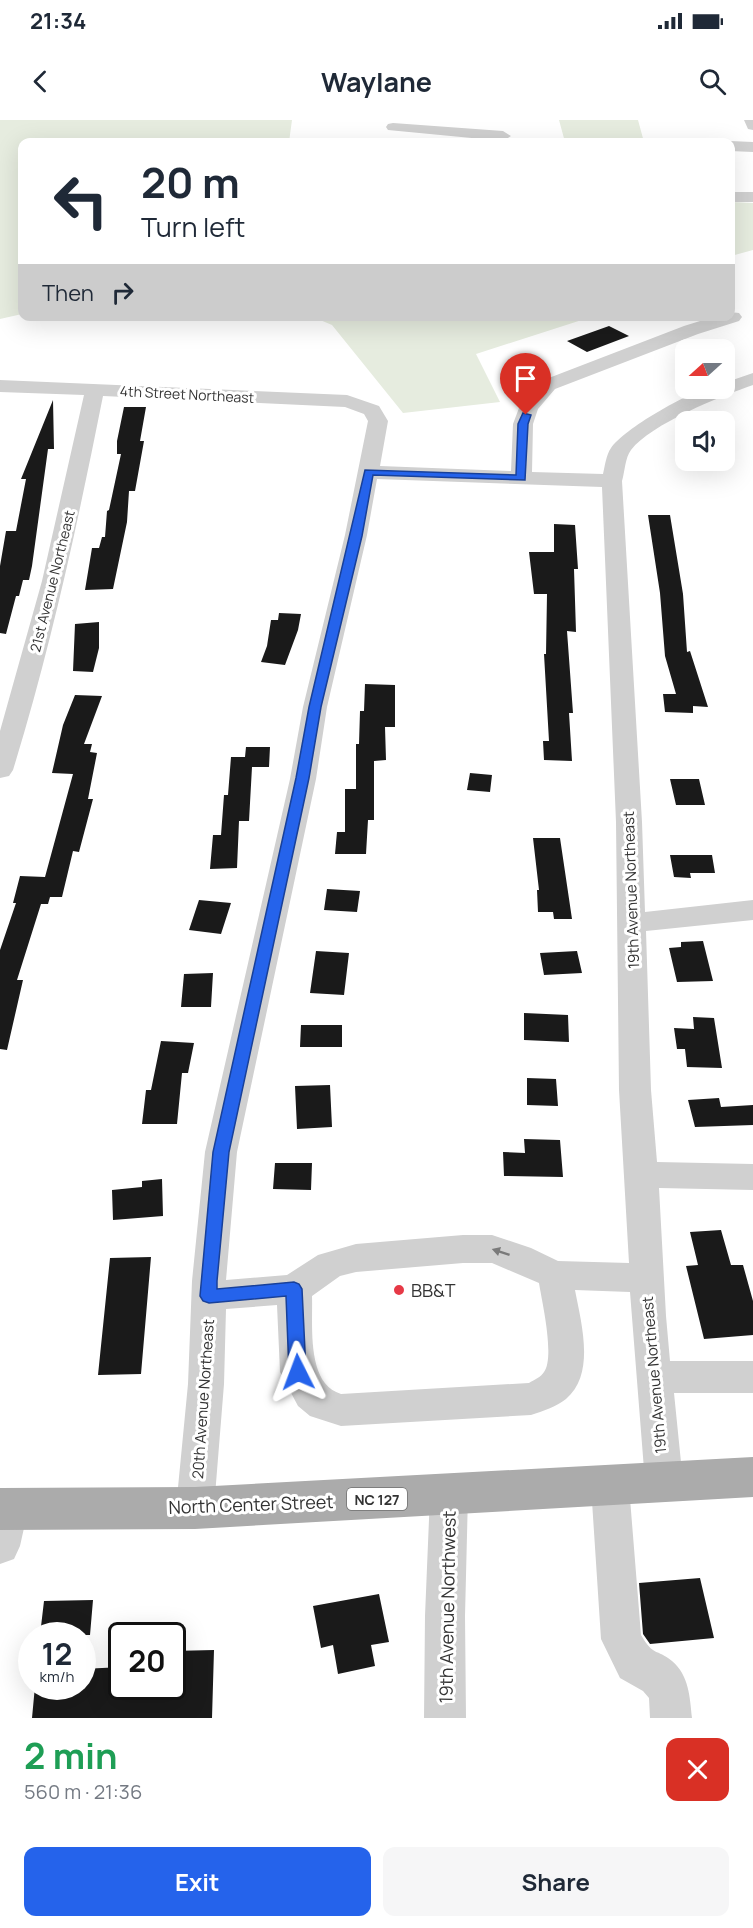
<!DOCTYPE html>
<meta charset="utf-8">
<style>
:root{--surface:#fff;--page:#f6f6f7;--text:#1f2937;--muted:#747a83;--accent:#2563eb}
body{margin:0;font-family:Manrope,sans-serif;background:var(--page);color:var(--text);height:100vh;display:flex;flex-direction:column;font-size:22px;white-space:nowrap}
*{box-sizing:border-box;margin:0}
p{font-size:20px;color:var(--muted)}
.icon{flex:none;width:33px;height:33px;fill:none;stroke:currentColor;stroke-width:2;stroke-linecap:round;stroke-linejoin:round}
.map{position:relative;height:1598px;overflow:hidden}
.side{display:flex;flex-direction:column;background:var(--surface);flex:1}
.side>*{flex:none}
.guide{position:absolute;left:18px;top:18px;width:717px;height:183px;border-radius:12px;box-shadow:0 6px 24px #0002;background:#fff;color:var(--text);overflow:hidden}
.needle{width:39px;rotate:249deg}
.controls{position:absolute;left:675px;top:219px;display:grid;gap:12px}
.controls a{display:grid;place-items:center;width:60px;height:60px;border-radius:12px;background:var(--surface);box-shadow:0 6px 24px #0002;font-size:30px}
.speed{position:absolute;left:18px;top:1502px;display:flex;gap:12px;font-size:30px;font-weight:700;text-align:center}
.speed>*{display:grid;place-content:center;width:78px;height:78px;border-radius:50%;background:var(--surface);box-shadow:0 6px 24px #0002;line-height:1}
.speed small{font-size:15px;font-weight:400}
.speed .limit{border:3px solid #111;border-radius:9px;background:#fff;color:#111}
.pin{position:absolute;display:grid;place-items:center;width:51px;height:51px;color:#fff;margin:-62px -26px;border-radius:50% 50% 50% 0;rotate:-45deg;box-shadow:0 0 6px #0007}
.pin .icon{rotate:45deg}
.me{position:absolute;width:66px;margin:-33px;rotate:357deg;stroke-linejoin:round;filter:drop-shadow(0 0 4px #0008)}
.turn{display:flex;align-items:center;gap:21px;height:126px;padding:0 24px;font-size:27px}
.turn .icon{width:78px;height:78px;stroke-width:2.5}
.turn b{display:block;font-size:42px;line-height:51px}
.then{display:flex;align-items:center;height:57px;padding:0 24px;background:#0003;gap:12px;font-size:22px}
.round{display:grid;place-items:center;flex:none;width:63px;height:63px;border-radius:12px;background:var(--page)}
.headline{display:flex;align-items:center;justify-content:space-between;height:102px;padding:0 24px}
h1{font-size:36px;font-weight:700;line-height:45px;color:#1e9e55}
.action{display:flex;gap:12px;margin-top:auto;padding:12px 24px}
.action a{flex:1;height:69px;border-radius:12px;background:var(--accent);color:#fff;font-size:24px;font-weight:700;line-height:69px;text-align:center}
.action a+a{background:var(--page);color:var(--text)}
.status{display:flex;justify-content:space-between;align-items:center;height:42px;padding:0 30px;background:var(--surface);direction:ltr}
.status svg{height:16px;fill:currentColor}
header{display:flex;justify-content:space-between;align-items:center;height:78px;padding:0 24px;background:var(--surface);font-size:27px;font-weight:700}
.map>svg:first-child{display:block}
.green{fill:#e6ecdf}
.building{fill:#1a1a1a}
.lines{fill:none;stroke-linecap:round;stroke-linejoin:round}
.minor{fill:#d0d0d0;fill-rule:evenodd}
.major{fill:#ababab;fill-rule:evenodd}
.oneway{fill:#7a7a7a}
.route{fill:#2563eb;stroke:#184099;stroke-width:1.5}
.poi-dot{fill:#e63946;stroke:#fff;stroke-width:2}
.labels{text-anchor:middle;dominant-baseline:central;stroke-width:6;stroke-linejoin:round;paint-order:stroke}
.far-street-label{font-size:14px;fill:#333;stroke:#fff}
.shield{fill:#fff;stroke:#707070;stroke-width:1.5}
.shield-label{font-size:14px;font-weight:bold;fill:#333}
.street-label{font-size:15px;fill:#333;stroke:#fff}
.near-poi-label{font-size:18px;fill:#333;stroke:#fff;text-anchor:start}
.near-street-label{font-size:18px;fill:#333;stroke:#fff}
</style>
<div class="status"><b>21:34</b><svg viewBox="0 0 49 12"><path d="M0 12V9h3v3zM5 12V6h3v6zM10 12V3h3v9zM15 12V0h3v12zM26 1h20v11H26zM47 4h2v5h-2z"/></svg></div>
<header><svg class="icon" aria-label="back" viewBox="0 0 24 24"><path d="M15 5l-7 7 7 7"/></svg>Waylane<svg class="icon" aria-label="search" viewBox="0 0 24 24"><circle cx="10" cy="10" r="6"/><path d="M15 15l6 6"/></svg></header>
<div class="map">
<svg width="753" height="1598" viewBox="0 0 753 1598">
<rect width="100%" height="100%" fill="#fff"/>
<path class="green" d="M 0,0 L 292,0 L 289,22 L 22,22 L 22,194 L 0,199 Z
M 559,0 L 638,0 L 644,22 L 565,22 Z
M 731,82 L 753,83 L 753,130 L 731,136 Z
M 313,197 L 591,197 L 476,234 L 500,282 L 403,293 L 332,205 Z"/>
<path class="building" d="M 609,206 L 629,216 L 587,232 L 567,221 Z
M 53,280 L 54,329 L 48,329 L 32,446 L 29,460 L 23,460 L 19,476 L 16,476 L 6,514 L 0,513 L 0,446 L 6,411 L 16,411 L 26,359 L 21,359 Z
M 124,287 L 146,287 L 140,321 L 144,321 L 135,371 L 129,371 L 127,402 L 113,469 L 85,470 L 92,428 L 99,428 L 102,417 L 105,417 L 107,391 L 109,390 L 121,334 L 117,334 L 117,321 Z
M 648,395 L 670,395 L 683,474 L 687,532 L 690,531 L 708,587 L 693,586 L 693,593 L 665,592 L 663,574 L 676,574 L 665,536 L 660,473 Z
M 554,404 L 575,405 L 578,449 L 574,449 L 576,512 L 567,511 L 573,593 L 569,593 L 572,641 L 544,640 L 543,621 L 549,621 L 544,534 L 546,534 L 547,474 L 534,474 L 529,432 L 554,432 Z
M 279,493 L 301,494 L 298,510 L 285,545 L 261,542 L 267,526 L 271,500 L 278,500 Z
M 99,502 L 99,528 L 93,552 L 73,551 L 75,504 Z
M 365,564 L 395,565 L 395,607 L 385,607 L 386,640 L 374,641 L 374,700 L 368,700 L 366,734 L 335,734 L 337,712 L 345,712 L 345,669 L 356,669 L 356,624 L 359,624 L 360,591 L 364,591 Z
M 75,575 L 102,576 L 84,624 L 92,624 L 90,632 L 97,633 L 88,679 L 93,679 L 79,732 L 73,731 L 62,777 L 50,777 L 48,784 L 41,784 L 17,860 L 23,860 L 7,930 L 0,929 L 0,830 L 16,783 L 13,783 L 20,756 L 45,757 L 73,654 L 52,653 L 63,605 Z
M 246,627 L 270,627 L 269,647 L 252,647 L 249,701 L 239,701 L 237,748 L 210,749 L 213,715 L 221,715 L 224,675 L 228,675 L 231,637 L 245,637 Z
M 470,653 L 492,655 L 490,672 L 467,670 Z
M 670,659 L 699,659 L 705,685 L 676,685 Z
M 533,718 L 560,718 L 572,799 L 554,799 L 553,792 L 538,792 L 537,770 L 539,770 Z
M 670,735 L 712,735 L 715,753 L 690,753 L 691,758 L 674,757 Z
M 327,769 L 360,771 L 357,792 L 324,790 Z
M 199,780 L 231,783 L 221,814 L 189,810 Z
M 703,821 L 713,861 L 677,862 L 669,828 L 681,827 L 681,822 Z
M 316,831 L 349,833 L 344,875 L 310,873 Z
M 577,831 L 582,853 L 544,855 L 540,833 Z
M 213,853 L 211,887 L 181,887 L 184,854 Z
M 524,893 L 568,895 L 569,922 L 524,920 Z
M 693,897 L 714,898 L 722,948 L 687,947 L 685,929 L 677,929 L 674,908 L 694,909 Z
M 301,905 L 342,905 L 342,927 L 300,927 Z
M 161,921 L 194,923 L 188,953 L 182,953 L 177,1004 L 142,1004 L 146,970 L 151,970 Z
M 527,958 L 556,959 L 558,986 L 527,985 Z
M 330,965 L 332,1007 L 297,1009 L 295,966 Z
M 719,978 L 721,987 L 753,985 L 753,1005 L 695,1007 L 688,980 Z
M 524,1019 L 560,1020 L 563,1057 L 504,1056 L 503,1032 L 525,1033 Z
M 275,1043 L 312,1043 L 311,1070 L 273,1069 Z
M 162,1059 L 163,1096 L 113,1100 L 112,1070 L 142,1067 L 142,1061 Z
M 721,1110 L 731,1145 L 743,1145 L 753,1181 L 753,1215 L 704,1219 L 686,1146 L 698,1145 L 690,1112 Z
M 151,1137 L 141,1254 L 98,1255 L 110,1138 Z
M 700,1458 L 714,1518 L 650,1524 L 643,1514 L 639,1463 Z
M 379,1474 L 389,1522 L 371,1525 L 375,1546 L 338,1554 L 333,1525 L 321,1528 L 313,1486 Z
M 93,1480 L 90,1515 L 40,1515 L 44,1481 Z
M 214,1530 L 212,1598 L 32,1598 L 35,1566 L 82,1566 L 82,1549 L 122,1547 L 122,1566 L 172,1566 L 172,1531 Z"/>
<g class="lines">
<path class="minor" d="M 744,0 L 753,0 L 753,10 L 748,9 Z
M 393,3 L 503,11 L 511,16 L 503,21 L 388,10 L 386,7 L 388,4 Z
M 730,21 L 753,22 L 753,32 L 730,31 L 730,22 L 726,22 Z
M 730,72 L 753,72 L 753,82 L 730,82 Z
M 730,192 L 739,193 L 742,197 L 739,201 L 698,214 L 555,269 L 538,289 L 533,304 L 532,352 L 603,354 C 605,346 606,335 611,328 C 624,309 688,272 710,268 C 715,268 720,268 724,268 L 724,263 L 753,253 L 753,265 C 721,276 651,304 631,330 C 625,338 625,351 622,361 L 642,702 L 645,792 L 753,780 L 753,800 L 646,811 L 651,970 L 657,1042 L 753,1044 L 753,1070 L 659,1068 L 666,1196 L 670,1241 L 753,1241 L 753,1273 L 674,1273 L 683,1362 L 677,1374 L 664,1379 L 651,1374 L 645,1362 L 630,1172 L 575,1170 C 581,1202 596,1254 566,1279 C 556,1287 543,1291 531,1295 L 341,1306 L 310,1296 L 298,1286 L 280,1252 L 277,1185 L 226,1189 L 224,1264 L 214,1388 L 209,1401 L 195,1406 L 181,1401 L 176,1388 L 188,1264 L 192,1161 L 205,1032 L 290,659 L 303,587 L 345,415 L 368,301 L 364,294 L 345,287 L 103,276 C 78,402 51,527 13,650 L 9,656 L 0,658 L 0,611 L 42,461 L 84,275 L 0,272 L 0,260 L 347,275 L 379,286 L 388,301 L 380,346 L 511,351 L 513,304 L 519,288 L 541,261 L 684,206 L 716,196 L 730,196 ZM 377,359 L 602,367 L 616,702 L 619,970 L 629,1143 L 558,1141 L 531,1128 L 492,1115 L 463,1115 L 356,1124 L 318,1135 L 287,1155 L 226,1160 L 237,1032 L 316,659 L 327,587 L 367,415 ZM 463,1143 L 492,1143 L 539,1163 C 542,1182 555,1237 544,1252 C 541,1257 534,1260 529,1263 L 341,1274 C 306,1264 313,1205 312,1176 L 340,1156 L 356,1152 Z
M 610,1349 L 624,1354 L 629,1366 L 641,1515 C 654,1537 656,1528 672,1541 C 689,1555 690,1578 692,1598 L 650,1598 L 649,1578 L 643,1571 L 620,1558 L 601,1519 L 591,1366 L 596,1354 Z
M 449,1357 L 463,1363 L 468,1375 L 465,1496 L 466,1598 L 424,1598 L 425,1496 L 430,1375 L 435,1363 Z
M 9,1372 L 23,1377 L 28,1390 L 20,1426 L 14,1439 L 0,1444 L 0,1376 Z"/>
<path class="major" d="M 753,1337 L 753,1377 L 195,1409 L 0,1410 L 0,1368 L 195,1367 Z"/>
</g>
<defs><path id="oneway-solid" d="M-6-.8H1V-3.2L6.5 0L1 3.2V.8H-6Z" transform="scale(1.5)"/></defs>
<use class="oneway" href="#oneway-solid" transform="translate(501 1132) rotate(-162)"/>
<path class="route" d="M 523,293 L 531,295 L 528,304 L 525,360 L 373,355 L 362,416 L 321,587 L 309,658 L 229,1032 L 217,1161 L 217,1169 L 294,1162 L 299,1164 L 302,1169 L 306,1252 L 304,1258 L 298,1260 L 292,1258 L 289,1252 L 286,1176 L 209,1183 L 203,1181 L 200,1176 L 213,1032 L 296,658 L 309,587 L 365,350 L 516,355 L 518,304 Z"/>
<circle class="poi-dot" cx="399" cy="1170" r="6"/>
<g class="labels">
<g class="far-street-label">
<text transform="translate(187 274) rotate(3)">4th Street Northeast</text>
<text transform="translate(52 461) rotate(-76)">21st Avenue Northeast</text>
</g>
<rect class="shield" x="347" y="1368" width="60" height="22" rx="4.5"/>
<g class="shield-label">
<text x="377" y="1379">NC 127</text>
</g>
<g class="street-label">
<text transform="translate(631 770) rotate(-92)">19th Avenue Northeast</text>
<text transform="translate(654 1255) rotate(-95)">19th Avenue Northeast</text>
<text transform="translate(203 1279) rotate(-86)">20th Avenue Northeast</text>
</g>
<g class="near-poi-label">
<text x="411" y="1170">BB&amp;T</text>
</g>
<g class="near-street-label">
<text transform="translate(251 1384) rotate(-2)">North Center Street</text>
<text transform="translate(447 1487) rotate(-89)">19th Avenue Northwest</text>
</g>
</g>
</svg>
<div class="controls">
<a><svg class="needle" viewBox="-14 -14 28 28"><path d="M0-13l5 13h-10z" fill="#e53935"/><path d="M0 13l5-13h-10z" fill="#747a83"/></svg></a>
<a><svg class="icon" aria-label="sound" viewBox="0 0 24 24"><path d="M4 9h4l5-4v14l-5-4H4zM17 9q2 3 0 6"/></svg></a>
</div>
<div class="speed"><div>12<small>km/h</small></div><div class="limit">20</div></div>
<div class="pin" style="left:526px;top:295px;background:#d93025"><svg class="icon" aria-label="arrive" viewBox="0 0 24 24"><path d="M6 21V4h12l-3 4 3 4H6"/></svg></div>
<svg class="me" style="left:298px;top:1252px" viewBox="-20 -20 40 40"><path d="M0-17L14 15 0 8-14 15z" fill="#2563eb" stroke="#fff" stroke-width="4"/></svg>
<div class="guide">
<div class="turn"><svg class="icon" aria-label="left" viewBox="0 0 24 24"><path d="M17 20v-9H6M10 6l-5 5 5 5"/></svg><div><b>20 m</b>Turn left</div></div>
<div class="then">Then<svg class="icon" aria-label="right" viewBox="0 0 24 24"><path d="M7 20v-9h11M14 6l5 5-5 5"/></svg></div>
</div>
</div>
<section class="side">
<div class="headline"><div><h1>2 min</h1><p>560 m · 21:36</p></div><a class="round" style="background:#d93025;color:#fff"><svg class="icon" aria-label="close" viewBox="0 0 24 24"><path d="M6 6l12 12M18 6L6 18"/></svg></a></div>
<div class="action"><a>Exit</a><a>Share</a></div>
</section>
